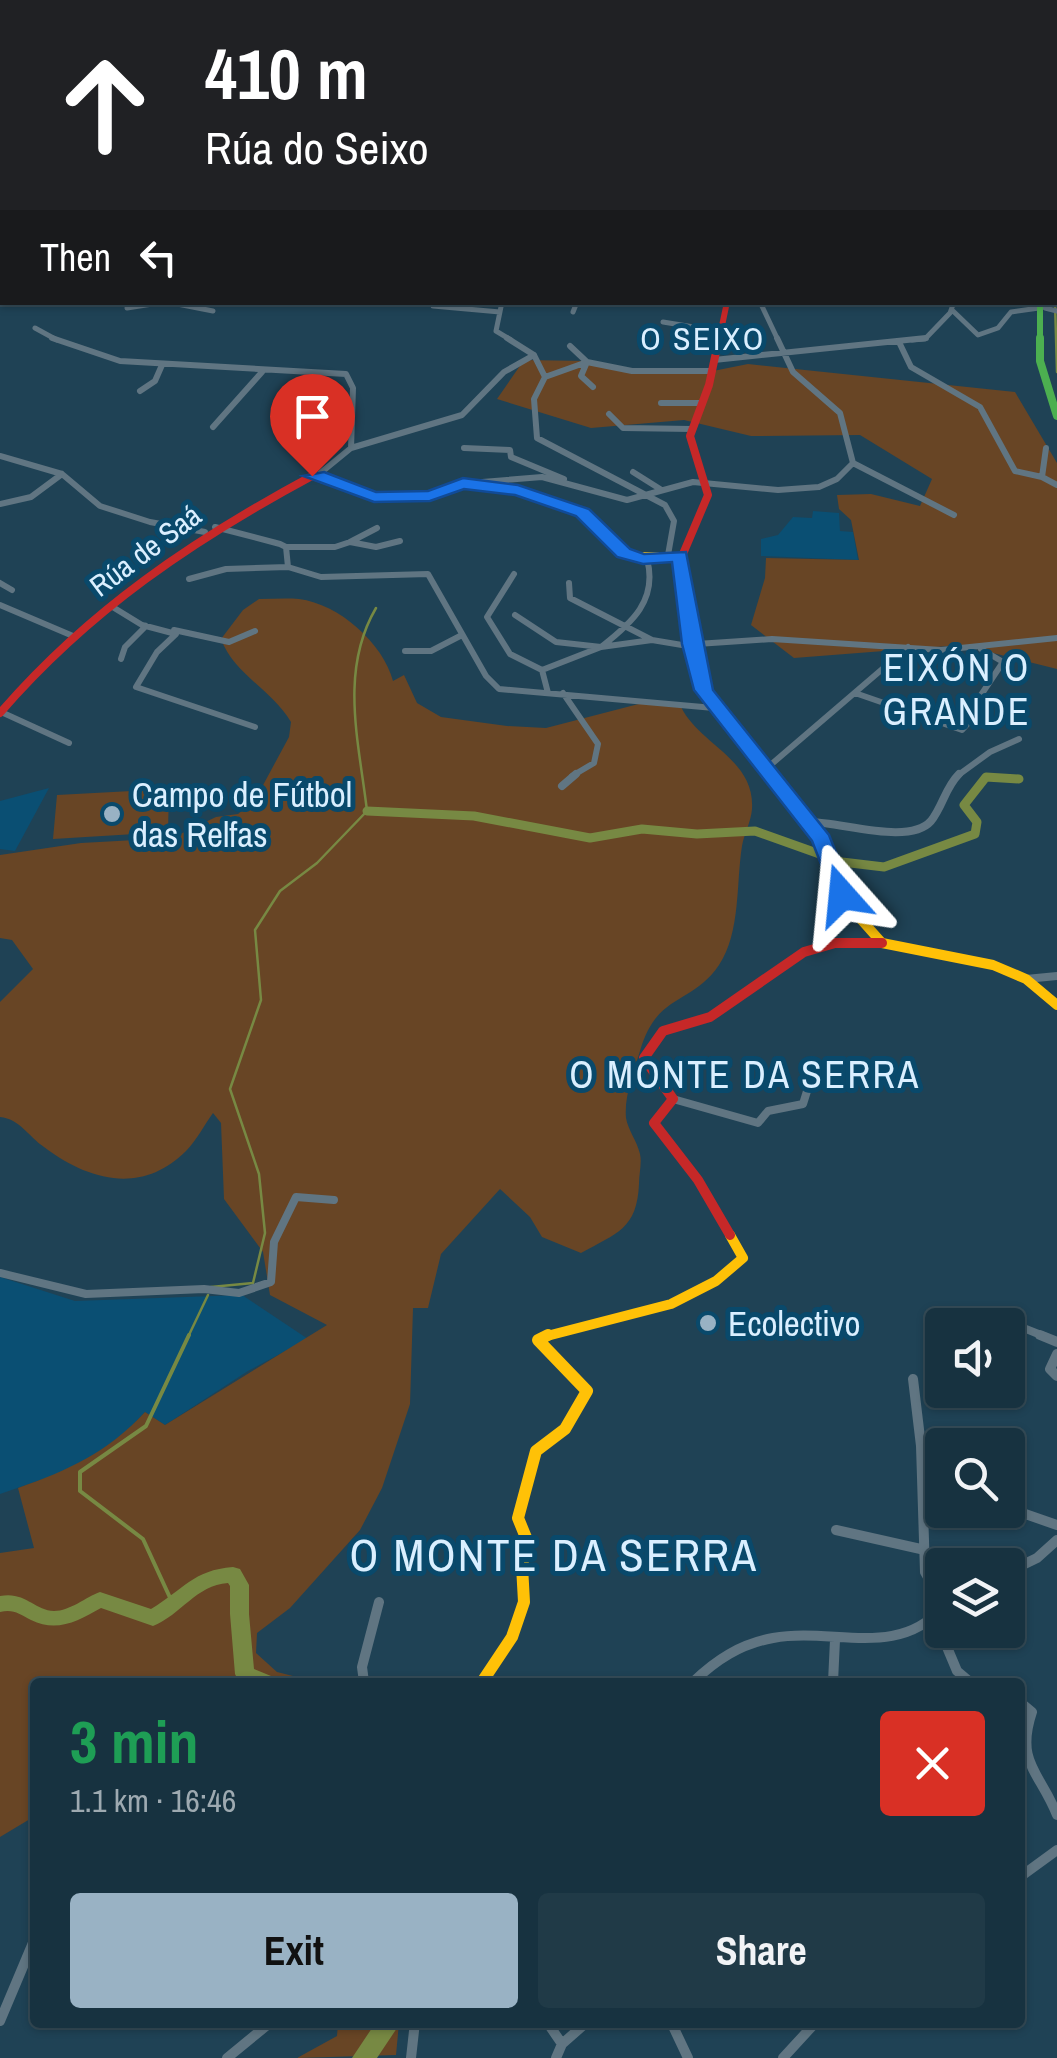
<!DOCTYPE html>
<meta charset="utf-8">
<style>
:root{--surface:#173240;--page:#203a47;--text:#f1f3f6;--muted:#9eaab1;--line:#364d59;--accent:#99b2c4}
body{margin:0;font-family:"Archivo Narrow",sans-serif;background:var(--page);color:var(--text);height:100vh;display:flex;flex-direction:column;font-size:38px;white-space:nowrap}
*{box-sizing:border-box;margin:0}
p{font-size:32px;color:var(--muted)}
.icon{flex:none;width:55px;height:55px;fill:none;stroke:currentColor;stroke-width:2;stroke-linecap:round;stroke-linejoin:round}
.map{position:relative;flex:1;overflow:hidden}
.details{position:absolute;left:30px;top:1678px;width:995px;height:350px;display:flex;flex-direction:column;background:var(--surface);border-radius:10px;box-shadow:0 2px 8px #0004,0 0 0 2px var(--line)}
.details>*{flex:none}
.hud{position:absolute;left:0px;top:0px;width:1058px;height:305px;box-shadow:0 2px 8px #0004,0 0 0 2px var(--line);background:#202124;color:#fff;overflow:hidden}
.controls{position:absolute;left:925px;top:1308px;display:grid;gap:20px}
.controls a{display:grid;place-items:center;width:100px;height:100px;border-radius:10px;background:var(--surface);box-shadow:0 2px 8px #0004,0 0 0 2px var(--line);font-size:50px}
.pin{position:absolute;display:grid;place-items:center;width:85px;height:85px;color:#fff;margin:-102px -42px;border-radius:50% 50% 50% 0;rotate:-45deg;box-shadow:0 0 10px #0007}
.pin .icon{rotate:45deg}
.me{position:absolute;width:110px;margin:-55px;rotate:342deg;stroke-linejoin:round;filter:drop-shadow(0 0 8px #0008)}
.turn{display:flex;align-items:center;gap:35px;height:210px;padding:0 40px;font-size:45px}
.turn .icon{width:130px;height:130px;stroke-width:2.5}
.turn b{display:block;font-size:70px;line-height:85px}
.then{display:flex;align-items:center;height:95px;padding:0 40px;background:#0003;gap:20px;font-size:38px}
.round{display:grid;place-items:center;flex:none;width:105px;height:105px;border-radius:10px;background:var(--page)}
.head{display:flex;align-items:center;justify-content:space-between;height:170px;padding:0 40px}
h1{font-size:60px;font-weight:800;line-height:75px;color:#1e9e55}
.action{display:flex;gap:20px;margin-top:auto;padding:20px 40px}
.action a{flex:1;height:115px;border-radius:10px;background:var(--accent);color:#111;font-size:40px;font-weight:800;line-height:115px;text-align:center}
.action a+a{background:var(--page);color:var(--text)}
.map>svg:first-child{display:block}
.built{fill:#0a4f73}
.green{fill:#684525}
.lines{fill:none;stroke-linecap:round;stroke-linejoin:round}
.stream-far1{stroke:#778943;stroke-width:2.5}
.stream{stroke:#778943;stroke-width:4}
.canal{stroke:#778943;stroke-width:9}
.river{fill:#778943;fill-rule:evenodd}
.street-far3{stroke:#607582;stroke-width:5}
.street-far2{stroke:#607582;stroke-width:6}
.street-far1{stroke:#607582;stroke-width:8}
.street{stroke:#607582;stroke-width:10}
.fast-far1{stroke:#4caf50;stroke-width:6}
.fast{stroke:#4caf50;stroke-width:8}
.slow-far2{stroke:#ffc107;stroke-width:8}
.slow-far1{stroke:#ffc107;stroke-width:10}
.slow{stroke:#ffc107;stroke-width:12}
.jam-far2{stroke:#c62828;stroke-width:6}
.jam-far1{stroke:#c62828;stroke-width:8}
.jam{stroke:#c62828;stroke-width:10}
.route{fill:#1a73e8;stroke:#114b97;stroke-width:2.5}
.poi-dot{fill:#99b2c4;stroke:#09496b;stroke-width:4}
.labels{text-anchor:middle;dominant-baseline:central;stroke-width:10;stroke-linejoin:round;paint-order:stroke}
.far-street-label{font-size:30px;fill:#daefff;stroke:#09496b}
.far-neighbourhood-label{font-size:32px;letter-spacing:2.5px;fill:#daefff;stroke:#09496b}
.poi-label{font-size:35px;fill:#daefff;stroke:#09496b;text-anchor:start}
.neighbourhood-label{font-size:38px;letter-spacing:2.5px;fill:#daefff;stroke:#09496b}
.near-neighbourhood-label{font-size:45px;letter-spacing:2.5px;fill:#daefff;stroke:#09496b}
</style>
<div class="map">
<svg width="1057" height="2058" viewBox="0 0 1057 2058">
<rect width="100%" height="100%" fill="#1f4255"/>
<path class="built" d="M 813,511 L 839,513 L 840,531 L 853,532 L 858,560 L 761,556 L 761,539 L 778,535 L 793,517 L 812,518 Z
M 49,788 L 15,851 L 0,849 L 0,801 Z
M 0,1277 L 75,1301 L 242,1295 L 308,1339 L 248,1371 L 165,1425 L 145,1412 L 114,1445 L 61,1473 L 0,1494 Z"/>
<path class="green" d="M 524,360 L 587,361 L 634,374 L 708,372 L 748,364 L 1015,392 L 1057,463 L 1057,669 L 961,645 L 794,658 L 751,625 L 765,578 L 766,558 L 859,560 L 851,520 L 839,509 L 837,495 L 871,494 L 920,506 L 932,479 L 860,435 L 751,436 L 684,420 L 591,428 L 497,399 Z
M 259,599 C 272,599 286,598 299,599 C 339,604 383,643 393,681 L 404,675 L 417,703 L 441,717 L 507,726 L 546,728 L 654,700 L 681,707 C 700,745 755,759 752,809 C 751,822 744,834 742,846 C 736,883 741,932 719,965 C 691,1006 657,992 640,1051 C 634,1071 624,1096 626,1118 C 628,1130 637,1141 640,1154 C 642,1163 639,1174 639,1184 C 637,1229 617,1233 581,1253 L 542,1237 L 530,1217 L 500,1189 L 441,1254 L 428,1308 L 413,1308 L 410,1404 L 382,1488 L 360,1530 L 290,1608 L 257,1633 L 256,1653 L 277,1672 L 317,1682 L 35,1682 L 35,1816 L 0,1837 L 0,1553 L 34,1548 L 18,1488 C 69,1470 108,1452 145,1412 L 165,1425 L 327,1325 L 270,1295 L 263,1252 L 224,1199 L 221,1123 L 213,1113 C 204,1125 197,1140 186,1151 C 142,1195 89,1181 44,1147 C 28,1136 20,1119 0,1117 L 0,1002 L 33,969 L 12,940 L 0,938 L 0,855 L 81,843 L 172,838 L 216,817 L 238,814 L 255,800 L 289,737 L 291,722 C 271,689 234,674 221,639 L 243,610 Z
M 169,789 L 168,832 L 53,839 L 57,795 Z
M 399,2023 L 396,2055 L 297,2058 L 337,2036 L 338,2023 Z"/>
<g class="lines">
<path class="stream-far1" d="M 1055,285 L 1057,279
M 1055,302 L 1057,372
M 211,1287 L 253,1283 L 265,1233 L 259,1174 L 230,1089 L 261,1000 L 255,930 L 280,891 L 317,863 L 367,811 C 359,742 339,671 376,608
M 188,1337 L 208,1295"/>
<path class="stream" d="M 172,1602 L 143,1539 L 80,1491 L 80,1472 L 146,1426 L 189,1335"/>
<path class="canal" d="M 367,811 L 474,816 L 590,838 L 642,829 L 697,834 L 755,831 L 842,862 L 884,867 L 975,834 L 977,822 L 964,805 L 986,777 L 1019,779"/>
<path class="river" d="M 233,1567 L 240,1569 L 249,1585 L 249,1614 L 254,1669 L 271,1676 L 273,1682 L 244,1682 L 238,1680 L 235,1674 L 230,1614 L 230,1586 L 228,1583 C 196,1585 181,1615 153,1626 L 101,1608 C 78,1621 57,1633 31,1620 C 19,1614 14,1609 0,1612 L 0,1596 C 25,1591 34,1610 54,1611 C 70,1611 86,1597 100,1592 L 151,1609 C 183,1590 193,1570 233,1567 Z
M 376,2022 L 401,2022 L 377,2058 L 352,2058 Z"/>
<path class="street-far3" d="M 52,0 L 59,2
M 670,0 L 676,2
M 204,2 L 212,0
M 167,302 L 213,311
M 502,302 L 496,331 L 511,340
M 760,302 L 778,340
M 433,306 L 500,312
M 127,308 L 165,302
M 1045,308 L 1057,311
M 952,310 L 978,335 L 998,328 L 1011,312 L 1039,308
M 573,312 L 577,302
M 663,322 L 718,331
M 35,328 L 57,340
M 912,340 L 925,339 L 950,313 L 954,302"/>
<path class="street-far2" d="M 52,338 L 120,361 L 346,374 L 353,388 L 351,448 L 318,475
M 507,338 L 534,355
M 777,338 L 793,372 L 840,413 L 853,463
M 899,342 L 911,367 L 980,407 L 1015,471 L 1042,477 L 1046,448
M 570,346 L 587,362
M 714,360 L 926,338
M 587,362 L 581,376 L 593,387
M 545,377 L 534,399 L 537,438 L 665,505 L 674,521 L 668,555
M 140,391 L 155,381 L 162,365
M 661,403 L 703,403
M 609,414 L 623,428 L 692,429
M 213,427 L 262,372
M 351,448 L 462,415 L 504,372 L 534,355 L 545,377 L 587,362 L 632,371 L 712,371
M 464,448 L 510,450 L 511,457 L 564,479
M 0,456 L 62,474 L 100,506 L 150,522 L 205,532
M 633,472 L 660,489
M 1042,477 L 1057,485
M 470,483 L 542,477 L 627,500 L 693,482 L 778,490 L 819,487 L 837,479 L 853,463 L 954,515
M 0,504 L 31,497 L 62,474
M 215,527 L 280,544 L 286,547 L 288,567 L 321,577 L 428,574 L 486,676 L 499,689 L 714,708
M 350,542 L 377,528
M 286,547 L 335,547 L 350,542 L 376,547 L 400,541
M 514,574 L 487,617 L 510,654 L 542,670
M 189,579 L 226,569 L 288,567
M 0,583 L 12,590
M 569,583 L 570,598 L 652,640
M 0,605 L 73,636
M 111,606 L 142,625 L 176,634 L 157,652 L 136,687 L 255,727
M 515,615 L 556,642 L 601,647 C 632,623 658,600 647,559
M 174,630 L 229,642 L 255,631
M 405,651 L 431,651 L 462,635
M 121,659 L 125,647 L 146,626
M 548,693 L 542,670 L 601,647 L 652,640 L 682,645 L 772,639 L 941,650 L 1057,638
M 563,693 L 598,744 L 594,763 L 572,776
M 855,693 L 962,730 L 981,709 L 977,701 L 1003,662 L 981,649
M 1,712 L 69,743
M 767,768 L 908,647
M 957,776 L 990,752 L 1019,739"/>
<path class="street-far1" d="M 562,786 L 576,774
M 808,822 C 839,821 909,846 931,821 C 943,806 945,788 959,774
M 1026,979 L 1057,976
M 673,1099 L 758,1123 L 768,1111 L 803,1104 L 812,1075
M 0,1273 L 86,1294 L 204,1289 L 239,1293 L 271,1282 L 274,1242 L 296,1197 L 334,1200
M 1000,1325 L 1011,1323 L 1046,1337"/>
<path class="street" d="M 1040,1335 L 1057,1342
M 1057,1354 L 1050,1369 L 1057,1376
M 913,1379 L 921,1446 L 925,1572 L 942,1602
M 1008,1508 L 1057,1525
M 836,1530 L 925,1550
M 1008,1572 L 1037,1558 L 1057,1540
M 936,1621 L 957,1671 L 970,1682
M 364,1682 L 362,1667 L 379,1602
M 693,1682 C 716,1660 740,1644 773,1638 C 832,1627 897,1659 942,1608
M 833,1682 L 835,1640
M 1020,1702 L 1032,1712 C 1015,1763 1040,1772 1057,1815
M 1020,1877 L 1057,1850
M 0,2021 L 35,1938
M 547,2022 L 562,2044
M 671,2022 L 688,2058
M 227,2058 L 271,2022
M 411,2058 L 415,2022
M 556,2058 L 562,2044 L 587,2022
M 783,2058 L 816,2022"/>
<path class="fast-far1" d="M 333,0 L 338,2
M 1055,269 L 1057,263
M 1040,302 L 1040,340"/>
<path class="fast" d="M 1040,338 L 1040,361 L 1057,416"/>
<path class="slow-far2" d="M 557,504 L 583,513 L 631,556 L 680,556
M 692,625 L 704,691 L 772,776"/>
<path class="slow-far1" d="M 770,774 L 822,840 L 850,907 L 882,943 L 993,965 L 1026,979 L 1057,1005
M 543,1337 L 671,1304 L 716,1281 L 743,1258 L 730,1235"/>
<path class="slow" d="M 482,1682 L 512,1637 L 524,1602 L 522,1566 L 527,1540 L 518,1518 L 536,1451 L 565,1429 L 587,1391 L 538,1340 L 548,1335"/>
<path class="jam-far2" d="M 1055,250 L 1057,243
M 719,340 L 727,302"/>
<path class="jam-far1" d="M 692,625 L 680,561 L 708,495 L 690,436 L 709,385 L 719,338
M 0,713 C 89,610 193,540 312,476 L 374,497 L 430,496 L 463,483 L 518,490 L 557,504"/>
<path class="jam" d="M 730,1235 L 698,1180 L 654,1123 L 673,1099 L 644,1058 L 663,1031 L 710,1017 L 804,952 L 835,943 L 882,943"/>
</g>
<path class="route" d="M 324,472 L 376,492 L 428,491 L 463,478 L 518,485 L 589,509 L 630,549 L 644,554 L 686,552 L 713,690 L 829,835 L 853,895 L 850,900 L 835,900 L 812,841 L 694,690 L 682,644 L 672,562 L 643,564 L 617,557 L 576,516 L 515,495 L 464,489 L 430,501 L 374,502 L 303,476 Z"/>
<g class="poi-dot">
<circle cx="112" cy="814" r="10"/>
<circle cx="708" cy="1323" r="10"/>
</g>
<g class="labels">
<g class="far-street-label">
<text transform="translate(145 550) rotate(-37)">Rúa de Saá</text>
</g>
<g class="far-neighbourhood-label">
<text x="703" y="338">O SEIXO</text>
</g>
<g class="poi-label">
<text x="132" y="794">Campo de Fútbol<tspan x="132" dy="40">das Relfas</tspan></text>
<text x="728" y="1323">Ecolectivo</text>
</g>
<g class="neighbourhood-label">
<text x="957" y="667">EIXÓN O<tspan x="957" dy="44">GRANDE</tspan></text>
<text x="745" y="1074">O MONTE DA SERRA</text>
</g>
<g class="near-neighbourhood-label">
<text x="554" y="1554">O MONTE DA SERRA</text>
</g>
</g>
</svg>
<div class="controls">
<a><svg class="icon" aria-label="sound" viewBox="0 0 24 24"><path d="M4 9h4l5-4v14l-5-4H4zM17 9q2 3 0 6"/></svg></a>
<a><svg class="icon" aria-label="search" viewBox="0 0 24 24"><circle cx="10" cy="10" r="6"/><path d="M15 15l6 6"/></svg></a>
<a><svg class="icon" aria-label="layers" viewBox="0 0 24 24"><path d="M12 4l9 5-9 5-9-5zM3 14l9 5 9-5"/></svg></a>
</div>
<div class="pin" style="left:312px;top:476px;background:#d93025"><svg class="icon" aria-label="arrive" viewBox="0 0 24 24"><path d="M6 21V4h12l-3 4 3 4H6"/></svg></div>
<svg class="me" style="left:842px;top:895px" viewBox="-20 -20 40 40"><path d="M0-17L14 15 0 8-14 15z" fill="#1a73e8" stroke="#fff" stroke-width="4"/></svg>
<div class="hud">
<div class="turn"><svg class="icon" aria-label="ahead" viewBox="0 0 24 24"><path d="M12 20V5M6 11l6-6 6 6"/></svg><div><b>410 m</b>Rúa do Seixo</div></div>
<div class="then">Then<svg class="icon" aria-label="left" viewBox="0 0 24 24"><path d="M17 20v-9H6M10 6l-5 5 5 5"/></svg></div>
</div>
<section class="details">
<div class="head"><div><h1>3 min</h1><p>1.1 km · 16:46</p></div><a class="round" style="background:#d93025;color:#fff"><svg class="icon" aria-label="close" viewBox="0 0 24 24"><path d="M6 6l12 12M18 6L6 18"/></svg></a></div>
<div class="action"><a>Exit</a><a>Share</a></div>
</section>
</div>
